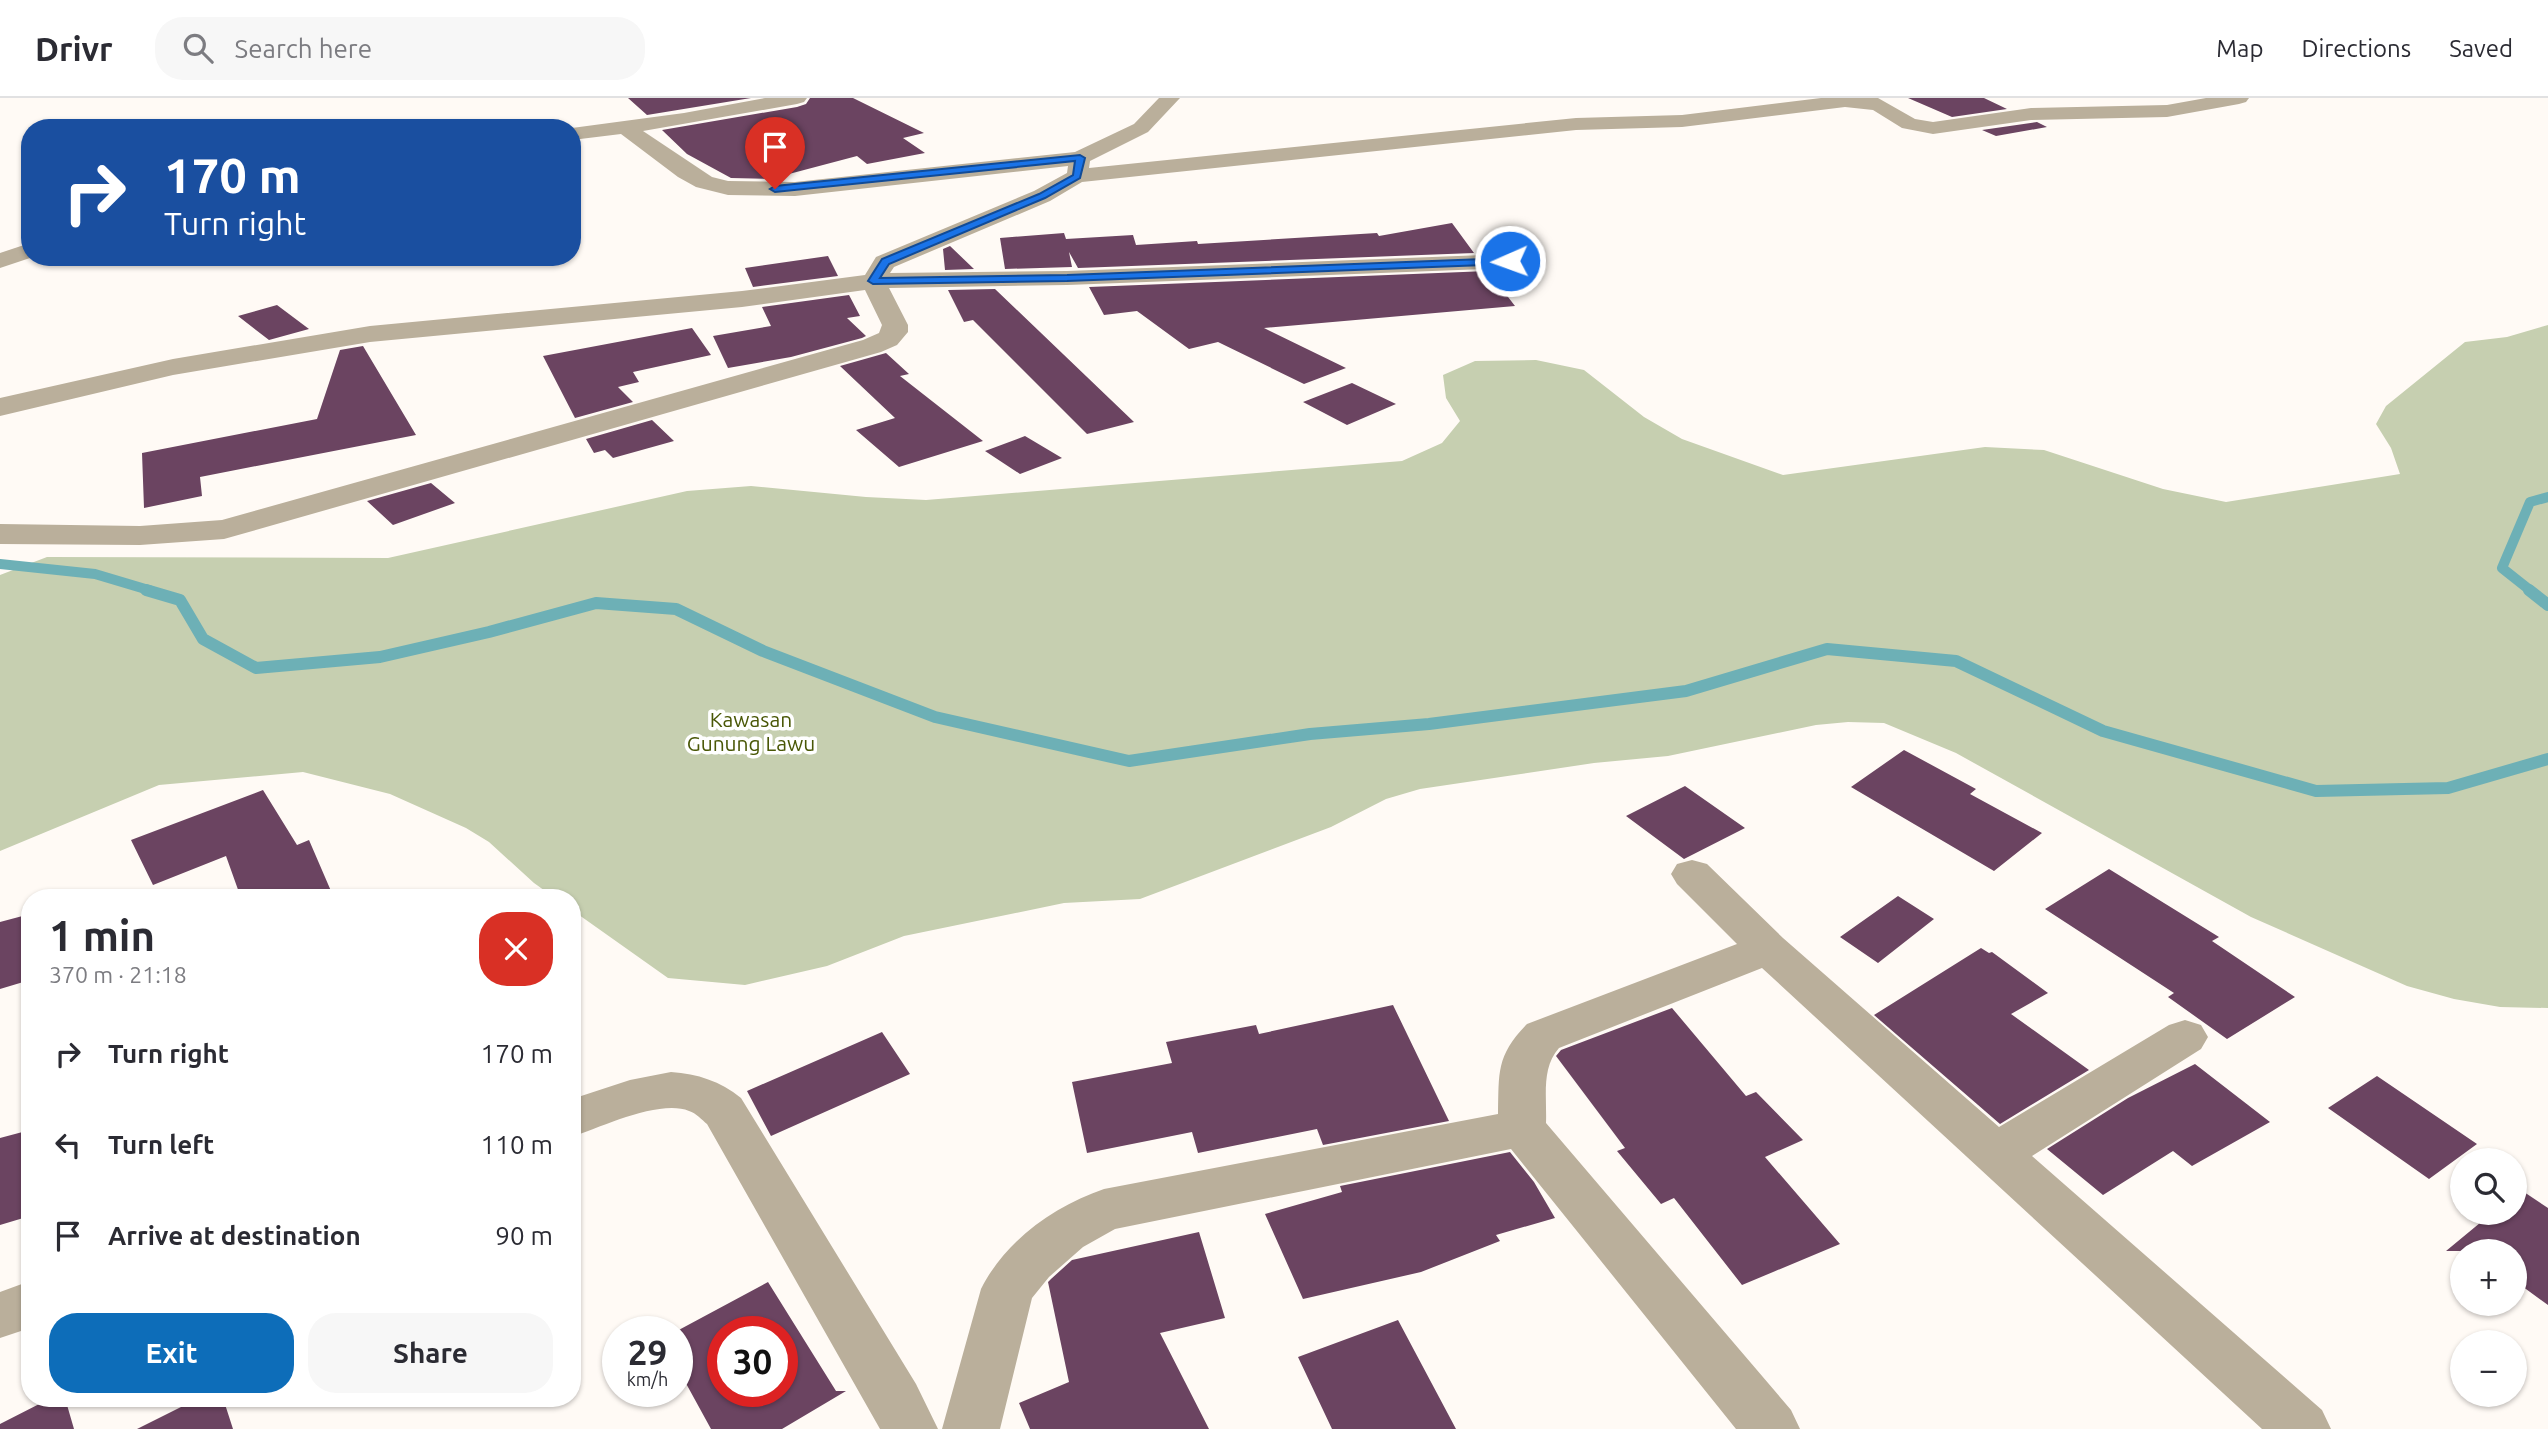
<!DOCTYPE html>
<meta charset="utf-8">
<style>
:root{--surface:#fff;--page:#f7f7f7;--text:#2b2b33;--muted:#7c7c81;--line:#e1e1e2;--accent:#0d6db9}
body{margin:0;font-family:Ubuntu,sans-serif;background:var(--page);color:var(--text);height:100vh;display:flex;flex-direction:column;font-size:26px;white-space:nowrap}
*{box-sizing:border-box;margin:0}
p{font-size:23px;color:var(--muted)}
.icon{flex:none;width:38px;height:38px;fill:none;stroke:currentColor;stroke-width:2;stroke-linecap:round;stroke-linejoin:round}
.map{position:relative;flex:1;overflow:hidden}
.details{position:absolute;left:21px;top:791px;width:560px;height:518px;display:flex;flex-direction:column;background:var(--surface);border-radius:28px;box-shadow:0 2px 5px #0004}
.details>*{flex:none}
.guide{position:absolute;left:21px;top:21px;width:560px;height:147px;border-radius:28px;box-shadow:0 2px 5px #0004;background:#1a4fa0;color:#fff;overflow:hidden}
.buttons{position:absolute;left:2450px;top:1050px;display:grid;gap:14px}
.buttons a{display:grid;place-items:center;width:77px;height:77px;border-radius:50%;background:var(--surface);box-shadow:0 2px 5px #0004;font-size:35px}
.speed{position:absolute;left:602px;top:1218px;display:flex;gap:14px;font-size:35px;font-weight:700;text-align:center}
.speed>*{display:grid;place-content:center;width:91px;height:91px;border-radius:50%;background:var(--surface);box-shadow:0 2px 5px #0004;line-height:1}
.speed small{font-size:18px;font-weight:400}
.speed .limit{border:10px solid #d22;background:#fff;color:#111}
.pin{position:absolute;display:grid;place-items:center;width:60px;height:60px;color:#fff;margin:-72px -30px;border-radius:50% 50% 50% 0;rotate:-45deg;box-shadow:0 0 7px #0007}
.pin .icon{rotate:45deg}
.me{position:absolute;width:77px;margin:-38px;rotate:268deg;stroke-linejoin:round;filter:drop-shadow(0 0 5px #0008)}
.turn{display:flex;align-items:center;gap:24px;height:147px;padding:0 28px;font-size:32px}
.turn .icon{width:91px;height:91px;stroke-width:2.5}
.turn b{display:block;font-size:49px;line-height:60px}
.round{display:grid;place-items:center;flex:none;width:74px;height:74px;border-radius:28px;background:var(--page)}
.head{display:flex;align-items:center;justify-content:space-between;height:119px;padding:0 28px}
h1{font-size:42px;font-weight:700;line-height:52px}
.button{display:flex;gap:14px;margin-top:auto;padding:14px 28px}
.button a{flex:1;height:80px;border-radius:28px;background:var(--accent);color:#fff;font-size:28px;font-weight:700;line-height:80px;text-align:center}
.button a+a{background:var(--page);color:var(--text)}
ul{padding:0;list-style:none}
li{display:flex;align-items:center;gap:21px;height:91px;padding:0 28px}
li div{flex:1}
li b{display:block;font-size:26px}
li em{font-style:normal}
header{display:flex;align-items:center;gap:42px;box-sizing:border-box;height:98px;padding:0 35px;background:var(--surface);border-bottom:2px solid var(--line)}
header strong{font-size:33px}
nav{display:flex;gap:38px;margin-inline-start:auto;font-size:24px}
.search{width:490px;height:63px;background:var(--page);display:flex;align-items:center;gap:18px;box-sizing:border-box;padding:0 24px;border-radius:28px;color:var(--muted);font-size:26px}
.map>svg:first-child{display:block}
.green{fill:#c6cfb0}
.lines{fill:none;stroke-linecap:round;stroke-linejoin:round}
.stream-far1{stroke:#6db0b6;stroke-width:10}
.stream{stroke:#6db0b6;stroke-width:12}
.building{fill:#6b4461;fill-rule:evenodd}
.minor{fill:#baaf9b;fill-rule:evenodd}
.route{fill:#1a73e8;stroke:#114b97;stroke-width:2}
.labels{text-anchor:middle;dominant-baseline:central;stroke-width:7;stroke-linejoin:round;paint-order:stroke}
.park-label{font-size:21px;fill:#495706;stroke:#fff}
</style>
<header>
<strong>Drivr</strong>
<div class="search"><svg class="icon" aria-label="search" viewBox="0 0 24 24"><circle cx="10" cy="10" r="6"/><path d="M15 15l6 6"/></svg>Search here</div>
<nav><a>Map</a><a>Directions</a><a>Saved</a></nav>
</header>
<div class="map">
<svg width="2548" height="1331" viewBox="0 0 2548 1331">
<rect width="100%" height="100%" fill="#fffaf5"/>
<path class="green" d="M 2548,227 L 2548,910 L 2500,909 L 2454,901 L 2407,888 L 2251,819 L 1956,655 L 1884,625 L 1848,624 L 1816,627 L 1668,658 L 1594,665 L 1420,691 L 1386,701 L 1331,729 L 1140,801 L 1064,805 L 904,838 L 827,868 L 745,887 L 668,880 L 572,812 L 572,800 L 555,800 L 534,785 L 489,744 L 466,730 L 390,696 L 303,674 L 159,687 L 0,753 L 0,477 L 47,459 L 388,460 L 687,393 L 751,388 L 866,399 L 926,402 L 1402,363 L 1442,345 L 1460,323 L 1446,300 L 1443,277 L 1475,263 L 1536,262 L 1584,272 L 1644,319 L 1682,341 L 1783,377 L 1985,349 L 2044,352 L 2163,391 L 2226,404 L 2400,376 L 2391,350 L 2376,326 L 2386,308 L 2465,244 L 2507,239 Z"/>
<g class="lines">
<path class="stream-far1" d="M 0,466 L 95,476 L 152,493
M 2531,493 L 2502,470 L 2530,404 L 2548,399"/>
<path class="stream" d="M 146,492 L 180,502 L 203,541 L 256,570 L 380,559 L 489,534 L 596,505 L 676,511 L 763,553 L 935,619 L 1129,663 L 1310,636 L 1429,626 L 1686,593 L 1827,551 L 1956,563 L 2103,633 L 2316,693 L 2448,690 L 2548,661
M 2529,492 L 2548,507"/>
</g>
<path class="building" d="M 628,0 L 751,0 L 647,17 Z
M 810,0 L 853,0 L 924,35 L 903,40 L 925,55 L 867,66 L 857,58 L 770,81 L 731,80 L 687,56 L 662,32 L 797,9 L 806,6 Z
M 1908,0 L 1984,0 L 2007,11 L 1952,19 Z
M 2037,24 L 2047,29 L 1996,38 L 1982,32 Z
M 1452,125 L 1474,155 L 1078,170 L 1069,154 L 1072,169 L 1005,171 L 1000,140 L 1064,135 L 1066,141 L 1133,137 L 1136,147 L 1197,143 L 1198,146 L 1377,135 L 1379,138 Z
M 950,148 L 974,171 L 945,172 L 943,151 Z
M 828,158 L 838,178 L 753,189 L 745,170 Z
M 1488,173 L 1515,208 L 1264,230 L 1346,270 L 1304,286 L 1218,244 L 1189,251 L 1137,213 L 1104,217 L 1089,189 Z
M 995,191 L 1134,324 L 1087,336 L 973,222 L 964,224 L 948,192 Z
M 849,197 L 860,218 L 847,220 L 866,238 L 862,240 L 791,259 L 728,270 L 713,238 L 771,228 L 762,209 Z
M 277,207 L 309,231 L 269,242 L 238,218 Z
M 692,230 L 711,257 L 633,274 L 639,284 L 618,289 L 633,304 L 575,320 L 543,258 Z
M 363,248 L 416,337 L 200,379 L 202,398 L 144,410 L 142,355 L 317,321 L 340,252 Z
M 886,255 L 909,276 L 900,278 L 983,343 L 899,369 L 856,332 L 895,320 L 840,268 Z
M 1352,285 L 1396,306 L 1347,327 L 1303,304 Z
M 652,322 L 674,343 L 613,360 L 605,352 L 594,355 L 586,341 Z
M 1025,338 L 1062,360 L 1020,376 L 985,353 Z
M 431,385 L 455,405 L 393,427 L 367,403 Z
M 1904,652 L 1976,691 L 1970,696 L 2042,735 L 1994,773 L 1851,689 Z
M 1685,688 L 1745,730 L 1684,761 L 1626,718 Z
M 263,692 L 297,747 L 309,742 L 334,800 L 241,800 L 226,758 L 153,787 L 131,742 Z
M 2109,771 L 2219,839 L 2212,843 L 2295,899 L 2227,941 L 2168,899 L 2174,895 L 2045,811 Z
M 1898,798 L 1934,821 L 1878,865 L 1840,839 Z
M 30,816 L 30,882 L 0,891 L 0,824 Z
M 1981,850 L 1989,855 L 1992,854 L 2048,895 L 2011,916 L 2089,972 L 2000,1026 L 1874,917 Z
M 1393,907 L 1449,1023 L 1323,1047 L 1317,1031 L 1198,1055 L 1192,1034 L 1087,1055 L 1072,984 L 1172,965 L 1166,944 L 1256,927 L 1259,936 Z
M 1672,910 L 1746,998 L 1756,994 L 1803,1042 L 1765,1059 L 1840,1146 L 1742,1187 L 1674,1100 L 1661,1106 L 1617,1053 L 1625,1050 L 1556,958 L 1561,952 Z
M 882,934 L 910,976 L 771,1038 L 747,993 Z
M 2195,966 L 2270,1024 L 2192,1068 L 2173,1053 L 2103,1097 L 2047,1051 L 2128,1000 Z
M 2377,978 L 2477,1046 L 2429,1081 L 2328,1010 Z
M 30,1032 L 30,1118 L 0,1127 L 0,1040 Z
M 1510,1054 L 1534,1084 L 1555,1120 L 1496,1137 L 1500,1143 L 1421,1174 L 1303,1201 L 1265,1116 L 1342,1094 L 1340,1088 Z
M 2515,1088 L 2548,1110 L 2548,1207 L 2515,1183 L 2515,1153 L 2446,1153 L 2492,1115 L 2515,1115 Z
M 1199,1134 L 1225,1220 L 1160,1235 L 1209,1331 L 1030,1331 L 1019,1305 L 1069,1284 L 1048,1184 L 1051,1181 L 1072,1162 Z
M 768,1184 L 836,1293 L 846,1293 L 782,1331 L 711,1331 L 677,1269 L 677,1234 L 675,1234 ZM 723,1234 L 782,1234 L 782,1293 L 723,1293 Z
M 1398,1222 L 1456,1331 L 1332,1331 L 1298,1259 Z
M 51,1300 L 65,1300 L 74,1331 L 0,1331 L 0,1326 Z
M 199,1300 L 223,1300 L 233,1331 L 137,1331 Z"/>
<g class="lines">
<path class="minor" d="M 765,0 L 807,0 L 804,4 L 797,6 L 643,33 L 712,79 L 728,83 L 795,84 L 1075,54 L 1134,26 L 1159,0 L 1180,0 L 1148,34 L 1090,63 L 1089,70 L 1576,20 L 1682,17 L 1821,0 L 1878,0 L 1915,21 L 1933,24 L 2031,10 L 2167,7 L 2206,0 L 2249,0 L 2246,4 L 2239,6 L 2167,19 L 2031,22 L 1933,36 L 1902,30 L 1873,12 L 1845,9 L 1682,29 L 1576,32 L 1082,84 L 1050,103 L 894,169 L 890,175 L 1067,173 L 1510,156 L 1519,158 L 1522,163 L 1519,168 L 1510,170 L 1067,187 L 889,190 L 908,227 L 908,234 L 897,247 L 881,254 L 224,441 L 140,447 L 0,446 L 0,426 L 140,428 L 222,422 L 863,242 L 879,235 L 882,227 L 865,192 L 742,209 L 370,244 L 173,277 L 0,318 L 0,300 L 173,261 L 370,228 L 742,193 L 865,177 L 876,159 L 1034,93 L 1067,75 L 1068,68 L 795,98 L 728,97 L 696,89 L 678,79 L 621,36 L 572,42 L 572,30 L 684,15 Z
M 30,145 L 30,159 L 33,159 L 0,170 L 0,155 Z
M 1692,762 L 1707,766 L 1783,840 L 1999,1029 L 2169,927 L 2185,922 L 2201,927 L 2208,939 L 2201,951 L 2032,1058 L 2322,1312 L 2331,1331 L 2262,1331 L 1762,870 L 1559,950 C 1541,970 1547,999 1546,1025 L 1791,1312 L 1800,1331 L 1736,1331 L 1511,1051 L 1115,1131 L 1083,1149 L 1049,1179 L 1032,1200 L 1000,1331 L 942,1331 L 981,1191 C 1005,1143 1054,1108 1104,1091 L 1498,1016 C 1499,974 1496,958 1527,926 L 1737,846 L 1677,786 L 1671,776 L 1677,766 Z
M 671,974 C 698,976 720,983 741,1000 L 916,1286 L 938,1331 L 880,1331 L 707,1026 C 702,1022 696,1015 689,1013 C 660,1001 601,1029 572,1039 L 572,1001 L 630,982 Z
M 30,1183 L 30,1230 L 0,1240 L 0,1194 Z"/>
</g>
<path class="route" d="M 1080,57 L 1085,60 L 1080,80 L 1045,100 L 889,166 L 880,180 L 1067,177 L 1510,160 L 1515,163 L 1510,166 L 1067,183 L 873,186 L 868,183 L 882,161 L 1039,96 L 1073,77 L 1075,63 L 775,94 L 770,91 L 775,88 Z"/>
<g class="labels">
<g class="park-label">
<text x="751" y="621">Kawasan<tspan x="751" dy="24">Gunung Lawu</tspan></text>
</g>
</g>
</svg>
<div class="buttons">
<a><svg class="icon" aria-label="search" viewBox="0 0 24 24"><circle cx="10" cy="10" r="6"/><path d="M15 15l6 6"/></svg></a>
<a>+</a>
<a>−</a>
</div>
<div class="speed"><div>29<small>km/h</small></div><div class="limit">30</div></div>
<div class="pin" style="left:775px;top:91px;background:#d93025"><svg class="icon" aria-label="arrive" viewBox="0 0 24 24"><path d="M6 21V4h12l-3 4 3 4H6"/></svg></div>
<svg class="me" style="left:1510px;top:163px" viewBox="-20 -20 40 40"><circle r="17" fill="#1a73e8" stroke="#fff" stroke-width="3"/><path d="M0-11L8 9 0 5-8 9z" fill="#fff"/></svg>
<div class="guide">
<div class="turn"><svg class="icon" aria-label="right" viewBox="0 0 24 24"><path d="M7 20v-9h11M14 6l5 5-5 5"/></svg><div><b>170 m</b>Turn right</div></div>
</div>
<section class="details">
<div class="head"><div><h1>1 min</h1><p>370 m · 21:18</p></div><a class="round" style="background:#d93025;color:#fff"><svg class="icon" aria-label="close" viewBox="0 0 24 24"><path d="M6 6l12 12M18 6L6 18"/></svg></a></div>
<ul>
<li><svg class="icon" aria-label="right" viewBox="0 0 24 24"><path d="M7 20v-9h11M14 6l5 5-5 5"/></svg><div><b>Turn right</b></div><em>170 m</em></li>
<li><svg class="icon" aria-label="left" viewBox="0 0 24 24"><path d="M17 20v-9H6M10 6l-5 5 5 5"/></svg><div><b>Turn left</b></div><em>110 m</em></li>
<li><svg class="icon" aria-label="arrive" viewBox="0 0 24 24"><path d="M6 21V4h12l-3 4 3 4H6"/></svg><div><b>Arrive at destination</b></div><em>90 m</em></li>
</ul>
<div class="button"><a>Exit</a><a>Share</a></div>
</section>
</div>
